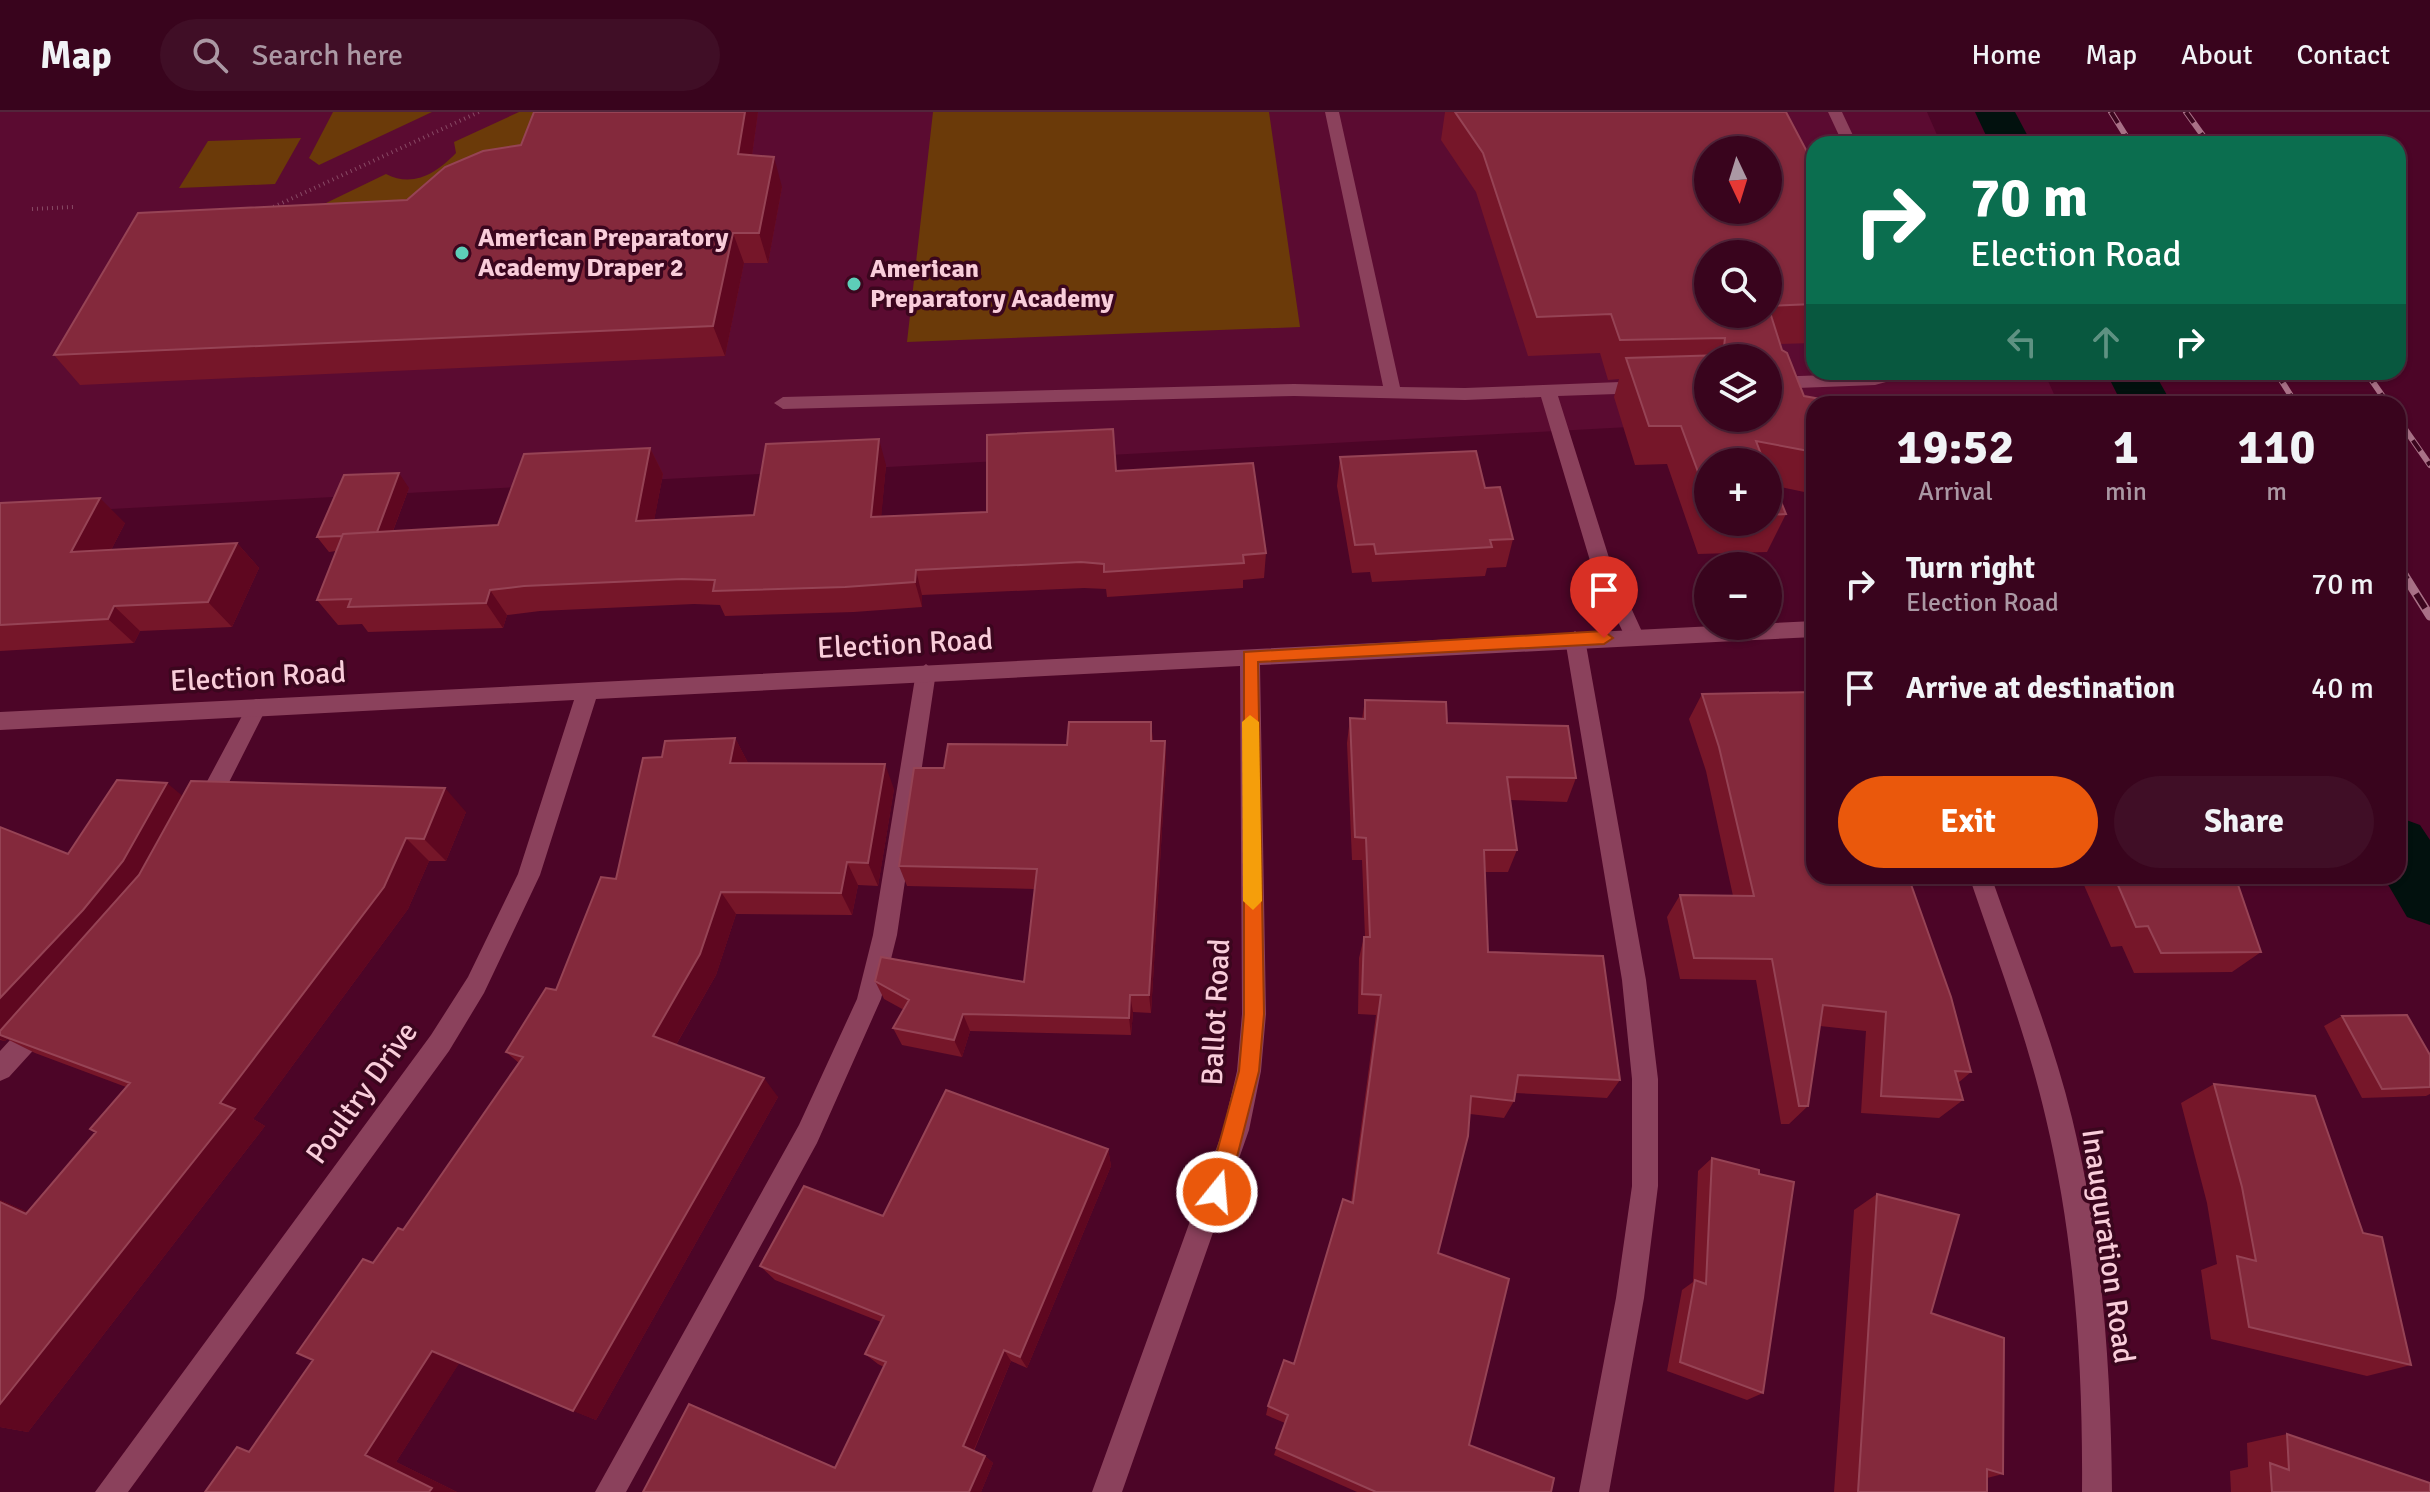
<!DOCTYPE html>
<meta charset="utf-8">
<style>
:root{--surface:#39041d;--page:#400e26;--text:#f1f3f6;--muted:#ab98a4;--line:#53253b;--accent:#ea580c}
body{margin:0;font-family:Signika,sans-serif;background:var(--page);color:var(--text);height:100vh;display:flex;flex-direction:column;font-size:30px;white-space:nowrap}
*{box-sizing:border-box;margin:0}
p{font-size:26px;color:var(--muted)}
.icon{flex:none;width:44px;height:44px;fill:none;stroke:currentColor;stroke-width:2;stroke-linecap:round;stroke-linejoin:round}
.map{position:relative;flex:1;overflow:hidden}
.sheet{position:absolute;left:1806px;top:284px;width:600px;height:488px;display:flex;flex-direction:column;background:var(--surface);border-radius:24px;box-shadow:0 2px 6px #0004,0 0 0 2px var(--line)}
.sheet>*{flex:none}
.banner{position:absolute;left:1806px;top:24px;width:600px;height:244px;border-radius:24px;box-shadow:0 2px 6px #0004,0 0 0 2px var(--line);background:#0b6e4f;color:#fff;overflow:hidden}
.needle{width:52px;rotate:176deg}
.tools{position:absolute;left:1694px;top:24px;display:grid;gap:16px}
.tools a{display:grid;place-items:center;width:88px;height:88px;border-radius:50%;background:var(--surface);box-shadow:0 2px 6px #0004,0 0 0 2px var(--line);font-size:40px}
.pin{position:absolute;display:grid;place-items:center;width:68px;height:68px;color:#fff;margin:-82px -34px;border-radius:50% 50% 50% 0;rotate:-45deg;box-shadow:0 0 8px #0007}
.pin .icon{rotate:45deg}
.me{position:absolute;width:88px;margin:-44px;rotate:17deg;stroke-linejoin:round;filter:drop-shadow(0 0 6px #0008)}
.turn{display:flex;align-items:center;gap:28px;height:168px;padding:0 32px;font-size:36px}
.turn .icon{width:104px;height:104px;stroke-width:2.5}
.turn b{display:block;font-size:56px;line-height:68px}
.lanes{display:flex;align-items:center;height:76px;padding:0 32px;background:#0003;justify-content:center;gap:40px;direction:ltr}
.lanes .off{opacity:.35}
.eta{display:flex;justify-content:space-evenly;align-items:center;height:136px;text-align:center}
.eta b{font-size:48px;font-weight:700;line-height:56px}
.primary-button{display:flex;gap:16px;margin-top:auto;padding:16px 32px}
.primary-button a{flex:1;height:92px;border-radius:48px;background:var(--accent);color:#fff;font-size:32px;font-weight:700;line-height:92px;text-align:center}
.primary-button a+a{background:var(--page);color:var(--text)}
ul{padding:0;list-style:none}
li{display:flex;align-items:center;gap:24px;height:104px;padding:0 32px}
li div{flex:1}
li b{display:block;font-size:30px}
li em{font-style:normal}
header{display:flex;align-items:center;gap:48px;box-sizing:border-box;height:112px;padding:0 40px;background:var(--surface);border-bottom:2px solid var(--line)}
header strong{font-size:38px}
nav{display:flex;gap:44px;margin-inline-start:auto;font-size:28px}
.search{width:560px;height:72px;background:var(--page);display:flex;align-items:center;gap:20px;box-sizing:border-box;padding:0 28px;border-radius:44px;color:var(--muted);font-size:30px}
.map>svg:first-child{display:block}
.built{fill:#5b0b31;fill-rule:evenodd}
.green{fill:#6b3a09}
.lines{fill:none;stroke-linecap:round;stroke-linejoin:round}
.canal{fill:#02110e;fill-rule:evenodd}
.path{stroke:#884a65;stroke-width:4;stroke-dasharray:1 4;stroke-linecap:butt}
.service{fill:#8b415c;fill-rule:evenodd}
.minor{fill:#8b415c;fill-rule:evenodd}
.rail-far1-casing{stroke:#a97187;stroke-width:6}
.rail-casing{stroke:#a97187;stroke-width:9}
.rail-far1{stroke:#3b061e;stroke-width:4;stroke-dasharray:13;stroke-linecap:butt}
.rail{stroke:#3b061e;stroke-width:6;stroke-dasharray:17;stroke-linecap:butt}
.wall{fill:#761629;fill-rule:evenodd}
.shaded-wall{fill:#5f0720}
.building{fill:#84293c;stroke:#964355;stroke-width:2;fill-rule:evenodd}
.route{fill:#ea580c;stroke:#983908;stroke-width:2}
.slow{fill:#f59e0b}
.poi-dot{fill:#5dceb8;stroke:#3b061e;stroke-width:3}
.labels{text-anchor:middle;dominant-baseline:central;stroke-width:7;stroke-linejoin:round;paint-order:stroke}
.far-poi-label{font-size:26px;font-weight:bold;fill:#f9cdda;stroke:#3b061e;text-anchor:start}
.street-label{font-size:30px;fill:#f9cdda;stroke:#3b061e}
</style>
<header>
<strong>Map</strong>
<div class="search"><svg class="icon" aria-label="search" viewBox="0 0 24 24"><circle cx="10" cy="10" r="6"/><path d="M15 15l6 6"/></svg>Search here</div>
<nav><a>Home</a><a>Map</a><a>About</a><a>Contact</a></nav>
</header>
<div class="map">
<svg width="2430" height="1380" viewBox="0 0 2430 1380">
<rect width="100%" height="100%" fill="#4c0527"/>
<path class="built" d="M 0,0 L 1927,0 L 1941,32 L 1814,32 L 1814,260 L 2044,260 L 2058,291 L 1814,292 L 1814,305 L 0,403 ZM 1708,38 L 1768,38 L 1768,98 L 1708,98 ZM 1708,142 L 1768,142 L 1768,202 L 1708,202 ZM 1708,246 L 1768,246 L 1768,306 L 1708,306 Z"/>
<path class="green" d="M 333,0 L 432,0 L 319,53 L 309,46 Z
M 519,0 L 554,0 L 530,61 L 264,121 L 386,62 C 413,76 437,61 456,41 L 454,30 Z
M 933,0 L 1269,0 L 1300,215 L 907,230 Z
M 301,26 L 275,72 L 179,76 L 208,29 Z"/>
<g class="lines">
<path class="canal" d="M 1975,0 L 2015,0 L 2032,32 L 1990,32 Z
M 2106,260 L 2154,260 L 2172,292 L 2122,292 Z
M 2398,705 L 2420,713 L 2430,728 L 2430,813 L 2407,805 L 2383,764 L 2398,764 Z"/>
<path class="path" d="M 32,97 L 73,95
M 269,97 L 479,0"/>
<path class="service" d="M 1325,0 L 1339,0 L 1400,275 L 1465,276 L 1646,269 L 1655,275 L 1646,281 L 1558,284 L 1611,452 L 1644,524 L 1641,529 L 1627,529 L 1591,452 L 1541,285 L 1465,288 L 1294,284 L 783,297 L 774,291 L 783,285 L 1294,272 L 1383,274 Z
M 1828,0 L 1842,0 L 1857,32 L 1843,32 Z
M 1911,260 L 1908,264 L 1875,273 L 1768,277 L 1768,265 Z
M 1575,519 L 1585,527 L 1646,868 L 1658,967 L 1658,1074 L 1644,1186 L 1609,1380 L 1579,1380 L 1616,1186 L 1632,1074 L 1632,967 L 1622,868 L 1565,527 Z
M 926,552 L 936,560 L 897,823 L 881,887 L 817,1031 L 626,1380 L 595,1380 L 799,1013 L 857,887 L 873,823 L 916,560 Z
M 257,587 L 267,595 L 212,704 L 196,704 L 193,697 L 196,690 L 250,589 Z
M 41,901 L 50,904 L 53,912 L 50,920 L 9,965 L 0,969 L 0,939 L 32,904 Z"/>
<path class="minor" d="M 1814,509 L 1814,525 L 1260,553 L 1266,902 L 1261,959 L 1249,1018 L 1122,1380 L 1092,1380 L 1223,1018 L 1237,959 L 1242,902 L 1240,554 L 596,587 L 540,763 L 484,881 L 449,939 L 128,1380 L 95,1380 L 431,923 L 468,865 L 518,762 L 574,588 L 0,618 L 0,600 Z
M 1969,764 L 1991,764 C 2019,844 2052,924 2072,1006 C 2102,1129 2111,1254 2112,1380 L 2082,1380 C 2083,1255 2075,1129 2046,1007 C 2027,924 1996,844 1969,764 Z"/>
<g class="rail-far1-casing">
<path id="rail-far1" d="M 2111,0 L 2131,32
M 2186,0 L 2209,32
M 2276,260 L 2296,292
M 2366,260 L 2388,292
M 2398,307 L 2430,353"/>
</g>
<g class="rail-casing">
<path id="rail" d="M 2398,453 L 2430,504"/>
</g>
<use href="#rail-far1" class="rail-far1"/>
<use href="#rail" class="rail"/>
</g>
<path class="wall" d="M 534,0 L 758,0 L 752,43 L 782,75 L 768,151 L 744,151 L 725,244 L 80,273 L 54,243 L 407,88 L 521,33 Z
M 1445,0 L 1786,0 L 1814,53 L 1814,231 L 1780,232 L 1804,284 L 1814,292 L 1814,382 L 1775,374 L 1786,402 L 1767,440 L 1698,442 L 1667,352 L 1635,353 L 1614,285 L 1619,267 L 1608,268 L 1600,241 L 1528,244 L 1476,80 L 1441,28 ZM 1708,350 L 1768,350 L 1768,410 L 1708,410 Z
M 650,336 L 663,362 L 654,408 L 754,403 L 886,353 L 881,404 L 987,400 L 1116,359 L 1266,441 L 1264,466 L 1243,468 L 1243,476 L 1107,485 L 1106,477 L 1084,476 L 922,483 L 922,495 L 854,500 L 725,504 L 720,493 L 694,492 L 540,499 L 507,503 L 503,516 L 368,520 L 362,512 L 338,513 L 317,488 L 336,439 L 329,440 L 317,425 L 409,376 L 393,419 L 498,413 Z
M 1340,345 L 1485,376 L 1513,427 L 1506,455 L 1487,456 L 1485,464 L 1372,470 L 1370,460 L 1352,461 L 1337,374 Z
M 0,391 L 125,411 L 111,438 L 237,431 L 259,456 L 232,515 L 140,519 L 134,531 L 0,539 Z
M 1702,582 L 1971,960 L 1958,971 L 1963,988 L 1939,1006 L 1861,1001 L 1866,919 L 1820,914 L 1808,994 L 1789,1012 L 1781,1012 L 1756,868 L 1680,867 L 1667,805 L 1680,783 L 1733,784 L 1706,659 L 1689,607 Z
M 1365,588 L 1447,611 L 1576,666 L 1567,690 L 1510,688 L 1517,738 L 1508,760 L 1485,760 L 1488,840 L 1620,968 L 1607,986 L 1515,981 L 1514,989 L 1504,1006 L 1470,1002 L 1438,1141 L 1469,1333 L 1551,1380 L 1357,1380 L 1274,1343 L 1285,1311 L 1266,1303 L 1268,1294 L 1294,1252 L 1351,1090 L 1376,903 L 1358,902 L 1359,846 L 1364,825 L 1365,825 L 1362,748 L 1352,748 L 1347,631 L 1350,606 L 1362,607 Z
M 1151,610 L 1153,629 L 1165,629 L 1166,650 L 1151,901 L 1133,900 L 1131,923 L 970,919 L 962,945 L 902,933 L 893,916 L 904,898 L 884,887 L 875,869 L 1024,870 L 1035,777 L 907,774 L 899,754 L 944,656 L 1067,633 Z
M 735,626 L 748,651 L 894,677 L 878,774 L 858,773 L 852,803 L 736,802 L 716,863 L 676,933 L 778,985 L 596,1308 L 459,1251 L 396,1350 L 457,1380 L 206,1380 L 250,1338 L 313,1248 L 373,1151 L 403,1118 L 519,951 L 506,940 L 556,878 L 616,767 L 662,645 Z
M 182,684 L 466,700 L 446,749 L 429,749 L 408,797 L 253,1007 L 265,1014 L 28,1320 L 0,1315 L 0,1088 L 27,1100 L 96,1020 L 126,975 L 35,941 L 7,927 L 5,929 L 0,928 L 0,715 L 68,742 Z
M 2080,764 L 2235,764 L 2261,840 L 2232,860 L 2134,861 L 2122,834 L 2111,835 Z
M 2342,904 L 2430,943 L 2430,982 L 2426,984 L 2362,986 L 2324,914 Z
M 2214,972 L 2363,1121 L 2411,1253 L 2367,1264 L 2211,1227 L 2201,1158 L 2217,1152 L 2207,1091 L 2181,991 Z
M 1108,1037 L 1111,1054 L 1027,1256 L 1011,1249 L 974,1339 L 985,1344 L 993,1351 L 981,1380 L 643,1380 L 835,1356 L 884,1255 L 878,1252 L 865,1242 L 881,1210 L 775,1168 L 760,1154 L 883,1104 Z
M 1712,1046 L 1763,1281 L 1747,1288 L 1667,1259 L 1682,1178 L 1693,1170 L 1698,1059 Z
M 1877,1082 L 2003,1362 L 1987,1366 L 1987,1380 L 1834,1380 L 1854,1098 Z
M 2287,1322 L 2430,1380 L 2231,1380 L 2230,1359 L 2248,1355 L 2247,1331 Z"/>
<path class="shaded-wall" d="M 745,0 L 758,0 L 748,72 L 738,42 Z
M 774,45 L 782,75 L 768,151 L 759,121 Z
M 733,121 L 744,151 L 725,244 L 713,214 Z
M 879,327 L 886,353 L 879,430 L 871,405 Z
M 650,336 L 663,362 L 649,435 L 636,409 Z
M 399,361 L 409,376 L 386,437 L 375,423 Z
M 100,386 L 125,411 L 97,465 L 71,440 Z
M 237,431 L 259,456 L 232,515 L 208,490 Z
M 916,458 L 922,483 L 922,495 L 915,470 Z
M 490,478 L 507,503 L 503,516 L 486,491 Z
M 114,494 L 140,519 L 134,531 L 108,507 Z
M 735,626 L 748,651 L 744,676 L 730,651 Z
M 1165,629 L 1166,650 L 1151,901 L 1149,883 Z
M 885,652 L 894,677 L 878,774 L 868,751 Z
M 167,671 L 191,691 L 148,767 L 0,923 L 0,886 Z
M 445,676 L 466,700 L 446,749 L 424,727 Z
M 406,726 L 429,749 L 408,797 L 253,1007 L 265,1014 L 28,1320 L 0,1315 L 0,1292 L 220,991 Z
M 847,750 L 858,773 L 852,803 L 841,781 Z
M 721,780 L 736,802 L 716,863 L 670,943 L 653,924 Z
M 1130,883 L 1133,900 L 1131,923 L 1129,906 Z
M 963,902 L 970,919 L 962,945 L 954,928 Z
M 0,923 L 7,927 L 5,929 L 0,927 Z
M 764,966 L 778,985 L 596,1308 L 573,1299 Z
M 1108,1037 L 1111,1054 L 1027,1256 L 1020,1245 Z
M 0,1088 L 65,1116 L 26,1102 L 0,1090 Z
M 1004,1238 L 1011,1249 L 972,1342 L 963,1334 Z
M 432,1239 L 460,1250 L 396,1350 L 457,1380 L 429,1380 L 365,1343 Z
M 985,1344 L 993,1351 L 981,1380 L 969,1380 Z"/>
<path class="building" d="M 534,0 L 745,0 L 738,42 L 774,45 L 759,121 L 733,121 L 713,214 L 54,243 L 138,101 L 407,88 L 445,55 L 483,39 L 521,33 Z
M 1455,0 L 1786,0 L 1814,53 L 1814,192 L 1768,194 L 1782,238 L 1787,241 L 1804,284 L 1849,292 L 1814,292 L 1814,340 L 1756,329 L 1764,350 L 1708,350 L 1708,387 L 1681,314 L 1649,314 L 1626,246 L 1723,243 L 1725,226 L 1620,228 L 1611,202 L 1537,205 L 1483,41 ZM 1708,38 L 1768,38 L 1768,98 L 1708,98 ZM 1708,142 L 1768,142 L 1768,202 L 1708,202 ZM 1708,246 L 1768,246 L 1768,306 L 1708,306 Z
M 1113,317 L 1116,359 L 1253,351 L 1266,441 L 1243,443 L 1244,451 L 1104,460 L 1104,452 L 1081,450 L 916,458 L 915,470 L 845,475 L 713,479 L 715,468 L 682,467 L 524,474 L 490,478 L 486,491 L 348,495 L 351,487 L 317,488 L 343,422 L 498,413 L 524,342 L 650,336 L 636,409 L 754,403 L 766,332 L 879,327 L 871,405 L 987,400 L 987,323 Z
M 1476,339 L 1485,376 L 1500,375 L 1513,427 L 1490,428 L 1492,435 L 1376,442 L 1374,432 L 1355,433 L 1340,345 Z
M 1768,358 L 1786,402 L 1768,403 Z
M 399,361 L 377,420 L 343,422 L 342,424 L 317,425 L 344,363 Z
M 100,386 L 71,440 L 237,431 L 208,490 L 114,494 L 108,507 L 0,513 L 0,391 Z
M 1814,580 L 1814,764 L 1908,764 L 1951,885 L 1971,960 L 1955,959 L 1963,988 L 1881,984 L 1886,900 L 1823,893 L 1808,994 L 1799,994 L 1772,847 L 1694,846 L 1680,783 L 1754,784 L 1719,635 L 1702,582 Z
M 1365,588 L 1446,590 L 1447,611 L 1568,614 L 1576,666 L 1507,665 L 1517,738 L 1484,738 L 1488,840 L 1603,844 L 1620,968 L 1518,963 L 1514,989 L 1471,984 L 1468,1024 L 1438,1141 L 1509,1167 L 1469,1333 L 1554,1366 L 1551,1380 L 1376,1380 L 1276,1336 L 1288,1303 L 1268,1294 L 1284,1248 L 1294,1252 L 1343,1087 L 1353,1091 L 1381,883 L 1362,882 L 1364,825 L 1370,825 L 1366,726 L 1355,725 L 1350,606 L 1365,607 Z
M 1069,610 L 1151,610 L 1151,629 L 1165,629 L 1149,883 L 1130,883 L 1129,906 L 963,902 L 954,928 L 893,916 L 909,888 L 875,869 L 881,845 L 1024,870 L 1037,757 L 899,754 L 914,656 L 944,656 L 948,632 L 1067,633 Z
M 735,626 L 730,651 L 885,652 L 868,751 L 847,750 L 841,781 L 721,780 L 700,842 L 653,924 L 764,966 L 573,1299 L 432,1239 L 365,1343 L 432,1376 L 429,1380 L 205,1380 L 237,1335 L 249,1340 L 313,1248 L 297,1241 L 363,1147 L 373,1151 L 398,1116 L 403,1118 L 523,945 L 506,940 L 546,876 L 556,878 L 601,765 L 616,767 L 643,646 L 662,645 L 665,629 Z
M 117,668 L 167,671 L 123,749 L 83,798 L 0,886 L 0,715 L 68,742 Z
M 191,669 L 445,676 L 424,727 L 406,726 L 384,775 L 220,991 L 235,997 L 0,1292 L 0,1090 L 26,1102 L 96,1020 L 90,1017 L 130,971 L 0,923 L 0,919 L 139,763 Z
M 2114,764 L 2235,764 L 2261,840 L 2161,841 L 2148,814 L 2136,815 Z
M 2407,903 L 2430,943 L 2430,975 L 2382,977 L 2342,904 Z
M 2214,972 L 2315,984 L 2363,1121 L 2382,1125 L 2411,1253 L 2249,1215 L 2237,1144 L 2256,1149 L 2242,1075 Z
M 946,978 L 1108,1037 L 1020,1245 L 1004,1238 L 963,1334 L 985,1344 L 969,1380 L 643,1380 L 689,1292 L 835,1356 L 886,1250 L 865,1242 L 884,1204 L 760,1154 L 804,1074 L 883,1104 Z
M 1712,1046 L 1759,1058 L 1759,1062 L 1794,1070 L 1763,1281 L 1680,1250 L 1695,1168 L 1706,1172 Z
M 1877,1082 L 1959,1103 L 1931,1201 L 2004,1226 L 2003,1362 L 1987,1357 L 1987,1380 L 1858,1380 Z
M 2287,1322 L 2430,1371 L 2430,1380 L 2272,1380 L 2270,1351 L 2289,1358 Z"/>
<path class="route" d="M 1604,519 L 1613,526 L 1604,532 L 1258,550 L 1264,902 L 1259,959 L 1228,1080 L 1225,1087 L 1217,1091 L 1209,1087 L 1206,1080 L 1239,959 L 1244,902 L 1244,540 Z"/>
<path class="slow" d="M 1250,603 L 1259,610 L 1262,789 L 1253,798 L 1243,789 L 1242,610 Z"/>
<g class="poi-dot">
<circle cx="462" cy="141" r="8"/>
<circle cx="854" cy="172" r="8"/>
</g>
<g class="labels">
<g class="far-poi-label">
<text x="478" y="126">American Preparatory<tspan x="478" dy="30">Academy Draper 2</tspan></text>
<text x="870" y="157">American<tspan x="870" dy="30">Preparatory Academy</tspan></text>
</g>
<g class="street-label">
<text transform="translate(905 532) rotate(-3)">Election Road</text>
<text transform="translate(258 565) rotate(-3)">Election Road</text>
<text transform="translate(1216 900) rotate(-87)">Ballot Road</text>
<text transform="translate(362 981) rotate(-54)">Poultry Drive</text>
<text transform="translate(2108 1134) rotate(82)">Inauguration Road</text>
</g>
</g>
</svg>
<div class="tools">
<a><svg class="needle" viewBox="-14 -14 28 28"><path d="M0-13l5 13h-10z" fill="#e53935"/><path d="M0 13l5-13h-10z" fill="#ab98a4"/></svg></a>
<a><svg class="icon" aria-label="search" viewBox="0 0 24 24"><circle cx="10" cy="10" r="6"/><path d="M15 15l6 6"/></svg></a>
<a><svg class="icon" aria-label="layers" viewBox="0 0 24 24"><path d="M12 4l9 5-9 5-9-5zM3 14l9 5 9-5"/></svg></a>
<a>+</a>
<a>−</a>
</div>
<div class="pin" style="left:1604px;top:526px;background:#d93025"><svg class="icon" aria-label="arrive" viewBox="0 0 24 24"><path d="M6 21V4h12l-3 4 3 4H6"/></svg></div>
<svg class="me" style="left:1217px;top:1080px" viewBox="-20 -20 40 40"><circle r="17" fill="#ea580c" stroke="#fff" stroke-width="3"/><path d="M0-11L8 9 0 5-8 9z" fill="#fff"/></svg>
<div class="banner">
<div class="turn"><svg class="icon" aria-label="right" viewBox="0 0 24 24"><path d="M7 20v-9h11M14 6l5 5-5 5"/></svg><div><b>70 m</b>Election Road</div></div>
<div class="lanes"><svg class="icon off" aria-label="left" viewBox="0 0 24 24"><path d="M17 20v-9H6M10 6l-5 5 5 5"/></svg><svg class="icon off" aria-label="ahead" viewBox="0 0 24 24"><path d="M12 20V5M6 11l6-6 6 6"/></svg><svg class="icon" aria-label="right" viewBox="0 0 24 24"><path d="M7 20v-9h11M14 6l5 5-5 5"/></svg></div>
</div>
<section class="sheet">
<div class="eta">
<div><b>19:52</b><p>Arrival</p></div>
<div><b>1</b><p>min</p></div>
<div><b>110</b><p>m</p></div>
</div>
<ul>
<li><svg class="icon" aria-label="right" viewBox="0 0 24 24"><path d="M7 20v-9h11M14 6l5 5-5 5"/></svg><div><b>Turn right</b><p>Election Road</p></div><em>70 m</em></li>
<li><svg class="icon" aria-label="arrive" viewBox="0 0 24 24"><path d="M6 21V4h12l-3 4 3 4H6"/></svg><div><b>Arrive at destination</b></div><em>40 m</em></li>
</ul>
<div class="primary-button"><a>Exit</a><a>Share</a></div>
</section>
</div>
